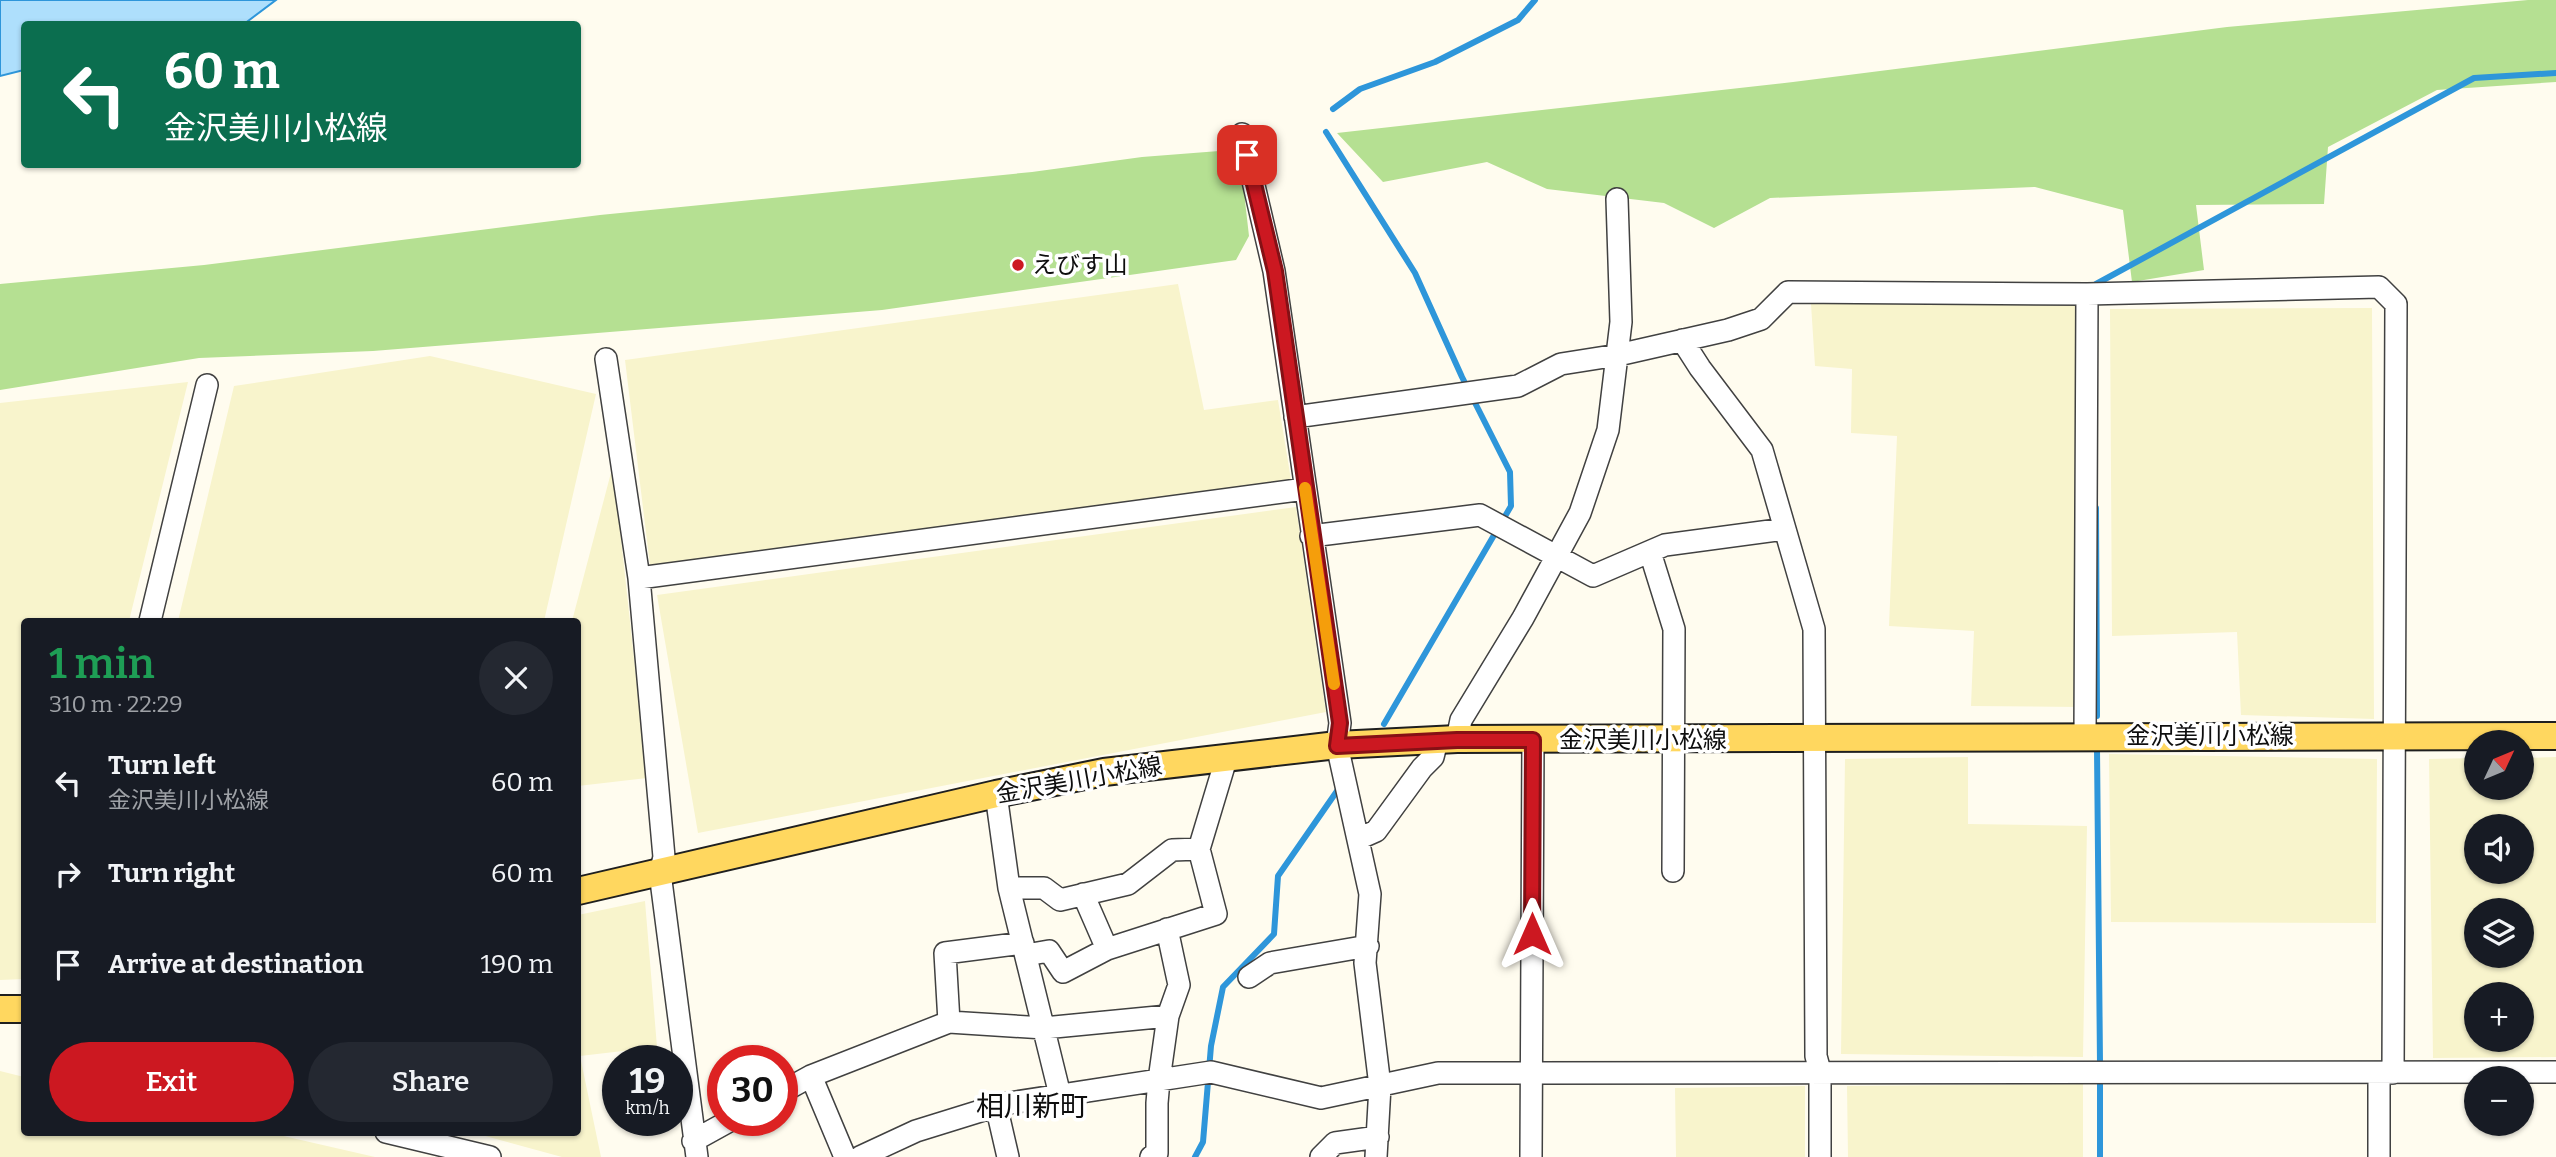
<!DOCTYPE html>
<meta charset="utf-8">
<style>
:root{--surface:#171b24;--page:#242831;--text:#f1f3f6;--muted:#9ea1a6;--accent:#cc1821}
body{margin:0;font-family:Bitter,"Noto Sans JP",serif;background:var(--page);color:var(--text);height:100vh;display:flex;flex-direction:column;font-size:26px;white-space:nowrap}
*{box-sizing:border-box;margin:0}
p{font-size:23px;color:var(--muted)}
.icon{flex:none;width:38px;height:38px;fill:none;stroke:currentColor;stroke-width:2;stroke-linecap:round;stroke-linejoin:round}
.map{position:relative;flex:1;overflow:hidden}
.panel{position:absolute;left:21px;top:618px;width:560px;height:518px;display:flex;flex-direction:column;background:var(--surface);border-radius:7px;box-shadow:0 2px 5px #0004}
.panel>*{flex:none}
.banner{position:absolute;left:21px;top:21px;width:560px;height:147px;border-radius:7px;box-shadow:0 2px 5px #0004;background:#0b6e4f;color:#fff;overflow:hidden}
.needle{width:46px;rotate:46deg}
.tools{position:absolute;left:2464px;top:730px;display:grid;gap:14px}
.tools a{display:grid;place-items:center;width:70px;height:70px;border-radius:50%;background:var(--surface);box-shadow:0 2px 5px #0004;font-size:35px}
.speed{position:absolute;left:602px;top:1045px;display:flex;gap:14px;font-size:35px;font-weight:700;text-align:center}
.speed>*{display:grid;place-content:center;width:91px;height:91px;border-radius:50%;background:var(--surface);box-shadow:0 2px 5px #0004;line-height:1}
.speed small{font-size:18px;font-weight:400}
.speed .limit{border:10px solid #d22;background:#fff;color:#111}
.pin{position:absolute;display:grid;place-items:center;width:60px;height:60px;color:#fff;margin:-30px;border-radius:14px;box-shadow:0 4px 10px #0006}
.me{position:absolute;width:77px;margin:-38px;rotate:0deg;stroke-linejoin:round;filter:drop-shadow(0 0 5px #0008)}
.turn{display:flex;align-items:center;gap:24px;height:147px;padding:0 28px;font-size:32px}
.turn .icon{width:91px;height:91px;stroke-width:2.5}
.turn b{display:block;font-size:49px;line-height:60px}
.round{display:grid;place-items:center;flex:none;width:74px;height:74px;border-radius:37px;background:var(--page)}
.summary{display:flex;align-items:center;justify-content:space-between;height:119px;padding:0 28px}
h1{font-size:42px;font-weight:600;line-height:52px;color:#1e9e55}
.cta{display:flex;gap:14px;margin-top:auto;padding:14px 28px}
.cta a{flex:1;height:80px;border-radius:42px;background:var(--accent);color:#fff;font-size:28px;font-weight:600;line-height:80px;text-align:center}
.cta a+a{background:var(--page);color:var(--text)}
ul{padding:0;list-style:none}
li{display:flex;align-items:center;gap:21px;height:91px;padding:0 28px}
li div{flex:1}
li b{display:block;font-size:26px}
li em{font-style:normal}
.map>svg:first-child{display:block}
.farmland{fill:#f8f4cc;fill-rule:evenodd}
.forest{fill:#b5e092}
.water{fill:#aedffc;stroke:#2e96da;stroke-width:2}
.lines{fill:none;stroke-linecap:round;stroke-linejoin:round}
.stream{stroke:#2e96da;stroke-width:6}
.minor-casing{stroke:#414141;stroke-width:24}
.major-casing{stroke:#1f1f1f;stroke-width:30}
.minor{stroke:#fff;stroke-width:21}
.major{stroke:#ffd75f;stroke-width:26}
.route-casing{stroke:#851015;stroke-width:18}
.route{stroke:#cc1821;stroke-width:12}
.slow{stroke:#f59e0b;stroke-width:12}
.poi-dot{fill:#cc1821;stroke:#fff;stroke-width:2.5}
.labels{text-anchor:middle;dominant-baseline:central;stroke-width:7;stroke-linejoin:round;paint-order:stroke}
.poi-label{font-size:24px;fill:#0e0e0e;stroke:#fff;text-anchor:start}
.street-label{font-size:24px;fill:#0e0e0e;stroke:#fff}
.quarter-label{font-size:28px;fill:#0e0e0e;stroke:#fff}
</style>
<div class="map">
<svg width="2556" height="1157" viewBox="0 0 2556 1157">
<rect width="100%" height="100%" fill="#fffcef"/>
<path class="farmland" d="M 1178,284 L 1204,410 L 1278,400 L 1291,480 L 650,565 L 625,360 Z
M 1811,304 L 2080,304 L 2079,707 L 1971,706 L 1974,631 L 1889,626 L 1897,436 L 1851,433 L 1852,369 L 1815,366 Z
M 2372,308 L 2374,719 L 2241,715 L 2237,632 L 2112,636 L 2110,309 Z
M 430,356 L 596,394 L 544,621 L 178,621 L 234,386 Z
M 188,382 L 129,621 L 24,621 L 24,979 L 0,980 L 0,403 Z
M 613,465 L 647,778 L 578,786 L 578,621 L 572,621 Z
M 1296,507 L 1326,712 L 698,833 L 657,595 Z
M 2109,754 L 2377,759 L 2376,923 L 2111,922 Z
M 1968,757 L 1968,824 L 2087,826 L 2083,1057 L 1841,1054 L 1845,759 Z
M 2556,757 L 2556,1057 L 2433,1058 L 2429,759 L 2476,758 L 2476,788 L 2522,788 L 2522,758 ZM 2522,826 L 2522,872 L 2476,872 L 2476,826 ZM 2476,910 L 2522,910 L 2522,956 L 2476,956 ZM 2476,994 L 2522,994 L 2522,1040 L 2476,1040 Z
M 645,901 L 657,1047 L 580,1056 L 601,1157 L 562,1157 L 471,1132 L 578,1132 L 578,915 Z
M 0,1071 L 24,1077 L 24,1132 L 266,1132 L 375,1157 L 0,1157 Z
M 2083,1084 L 2083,1157 L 1848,1157 L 1847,1086 Z
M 1805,1086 L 1805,1157 L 1676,1157 L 1675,1088 Z"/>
<path class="forest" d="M 2528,0 L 2556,0 L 2556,82 L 2437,90 L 2328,147 L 2324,204 L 2196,205 L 2204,270 L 2132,282 L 2123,210 L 2035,187 L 1770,198 L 1714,228 L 1664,203 L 1547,189 L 1487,162 L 1383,182 L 1337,133 L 1793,82 L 2227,27 Z
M 1232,150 L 1234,170 L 1249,187 L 1245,201 L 1249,236 L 1236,260 L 882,310 L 373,351 L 199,358 L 0,390 L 0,284 L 204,265 L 600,215 L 1032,172 L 1142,157 Z"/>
<path class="water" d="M 0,0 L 276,0 L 244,24 L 24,24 L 24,70 L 0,76 Z"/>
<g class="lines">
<path class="stream" d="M 1333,109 L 1360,89 L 1435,62 L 1518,20 L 1535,0
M 1326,132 L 1415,273 L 1462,377 L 1510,472 L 1511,506 L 1384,724
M 2096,284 L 2474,78 L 2556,73
M 2096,508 L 2097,716
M 2097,749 L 2100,1063
M 2100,1083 L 2100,1157
M 1195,1157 L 1203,1142 L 1211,1046 L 1223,987 L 1274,934 L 1278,876 L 1337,791"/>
<g class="minor-casing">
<path id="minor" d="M 1242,134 L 1274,271 L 1340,723 L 1337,745 L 1370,894 L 1365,963 L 1380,1086 L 1376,1157
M 1682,340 L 1700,368 L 1762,450 L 1814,629 L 1816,1056 L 1820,1071 L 1820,1157
M 606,359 L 639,578 L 664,857 L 660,873 L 697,1157
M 1295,417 L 1518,386 L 1561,364 L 1618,355 L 1728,330 L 1761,319 L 1788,292 L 2087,294 L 2379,287 L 2396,304 L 2393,1073
M 1311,536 L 1480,515 L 1593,576 L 1665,545 L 1785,529
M 1650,552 L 1674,629 L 1673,871
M 639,578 L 1305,489
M 150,621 L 207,385
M 2085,736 L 2087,294
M 1457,739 L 1461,720 L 1523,618 L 1580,513 L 1608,430 L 1621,322 L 1617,199
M 996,794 L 1009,888 L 1060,1095
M 1358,839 L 1376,831 L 1422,768 L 1433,757 L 1437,741
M 1009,888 L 1044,888 L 1060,900 L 1128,884 L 1172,850 L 1199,849
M 1083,894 L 1107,949
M 1026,955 L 1049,951 L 1063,972 L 1107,949 L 1216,914 L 1199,849 L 1227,756
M 1249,977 L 1270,963 L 1368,946
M 949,1022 L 945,953 L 1023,943
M 2379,1073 L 2379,1157
M 811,1076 L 845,1157
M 782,1092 L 811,1076 L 949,1022 L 1044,1028 L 1168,1016
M 996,1105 L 1008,1157
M 386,1132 L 490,1157
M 693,1141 L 731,1120
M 860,1157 L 916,1131 L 1003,1104 L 1211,1072 L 1321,1098 L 1438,1073 L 2556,1072
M 1151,1157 L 1157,1153 L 1157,1103 L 1159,1080 L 1168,1016 L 1179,985 L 1167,929
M 1321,1157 L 1335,1143 L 1378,1137
M 1531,1157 L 1533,740"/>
</g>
<g class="major-casing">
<path id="major" d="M 578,891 L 996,794 L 1104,772 L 1337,745 L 1457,739 L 2556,736
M 0,1009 L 24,1009"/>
</g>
<use href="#minor" class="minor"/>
<use href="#major" class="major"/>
</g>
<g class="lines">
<g class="route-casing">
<path id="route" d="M 1247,155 L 1275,271 L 1340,723 L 1337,746 L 1457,740 L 1533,740 L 1532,934"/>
</g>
<use href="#route" class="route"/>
<path class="slow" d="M 1305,488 L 1334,684"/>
</g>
<circle class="poi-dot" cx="1018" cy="265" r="7"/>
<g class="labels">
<g class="poi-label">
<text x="1032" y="265">えびす山</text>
</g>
<g class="street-label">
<text x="2210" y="736">金沢美川小松線</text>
<text x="1643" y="740">金沢美川小松線</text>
<text transform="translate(1079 780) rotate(-10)">金沢美川小松線</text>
</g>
<g class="quarter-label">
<text x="1032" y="1106">相川新町</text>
</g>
</g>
</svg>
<div class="tools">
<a><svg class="needle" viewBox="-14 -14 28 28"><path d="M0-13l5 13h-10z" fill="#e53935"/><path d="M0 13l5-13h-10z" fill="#9ea1a6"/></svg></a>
<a><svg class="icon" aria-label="sound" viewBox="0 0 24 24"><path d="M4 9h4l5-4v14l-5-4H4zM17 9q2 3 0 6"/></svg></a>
<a><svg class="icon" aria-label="layers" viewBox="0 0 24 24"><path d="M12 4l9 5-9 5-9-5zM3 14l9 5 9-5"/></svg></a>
<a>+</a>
<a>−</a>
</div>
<div class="speed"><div>19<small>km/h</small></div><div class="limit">30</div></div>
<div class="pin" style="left:1247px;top:155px;background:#d93025"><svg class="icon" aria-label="arrive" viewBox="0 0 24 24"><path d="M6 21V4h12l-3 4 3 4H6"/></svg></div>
<svg class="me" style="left:1532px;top:934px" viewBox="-20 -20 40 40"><path d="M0-17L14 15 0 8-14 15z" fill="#cc1821" stroke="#fff" stroke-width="4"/></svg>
<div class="banner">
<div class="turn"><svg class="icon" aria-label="left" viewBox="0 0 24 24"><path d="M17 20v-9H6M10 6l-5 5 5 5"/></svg><div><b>60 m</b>金沢美川小松線</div></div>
</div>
<section class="panel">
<div class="summary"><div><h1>1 min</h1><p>310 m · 22:29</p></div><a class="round"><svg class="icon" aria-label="close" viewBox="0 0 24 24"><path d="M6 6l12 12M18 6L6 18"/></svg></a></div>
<ul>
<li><svg class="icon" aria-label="left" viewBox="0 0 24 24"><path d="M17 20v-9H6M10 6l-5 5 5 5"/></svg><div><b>Turn left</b><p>金沢美川小松線</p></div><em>60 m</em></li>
<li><svg class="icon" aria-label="right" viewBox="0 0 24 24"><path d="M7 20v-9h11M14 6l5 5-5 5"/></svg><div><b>Turn right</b></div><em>60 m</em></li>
<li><svg class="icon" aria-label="arrive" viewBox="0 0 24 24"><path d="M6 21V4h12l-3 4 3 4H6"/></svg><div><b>Arrive at destination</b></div><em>190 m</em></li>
</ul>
<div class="cta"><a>Exit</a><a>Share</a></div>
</section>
</div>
